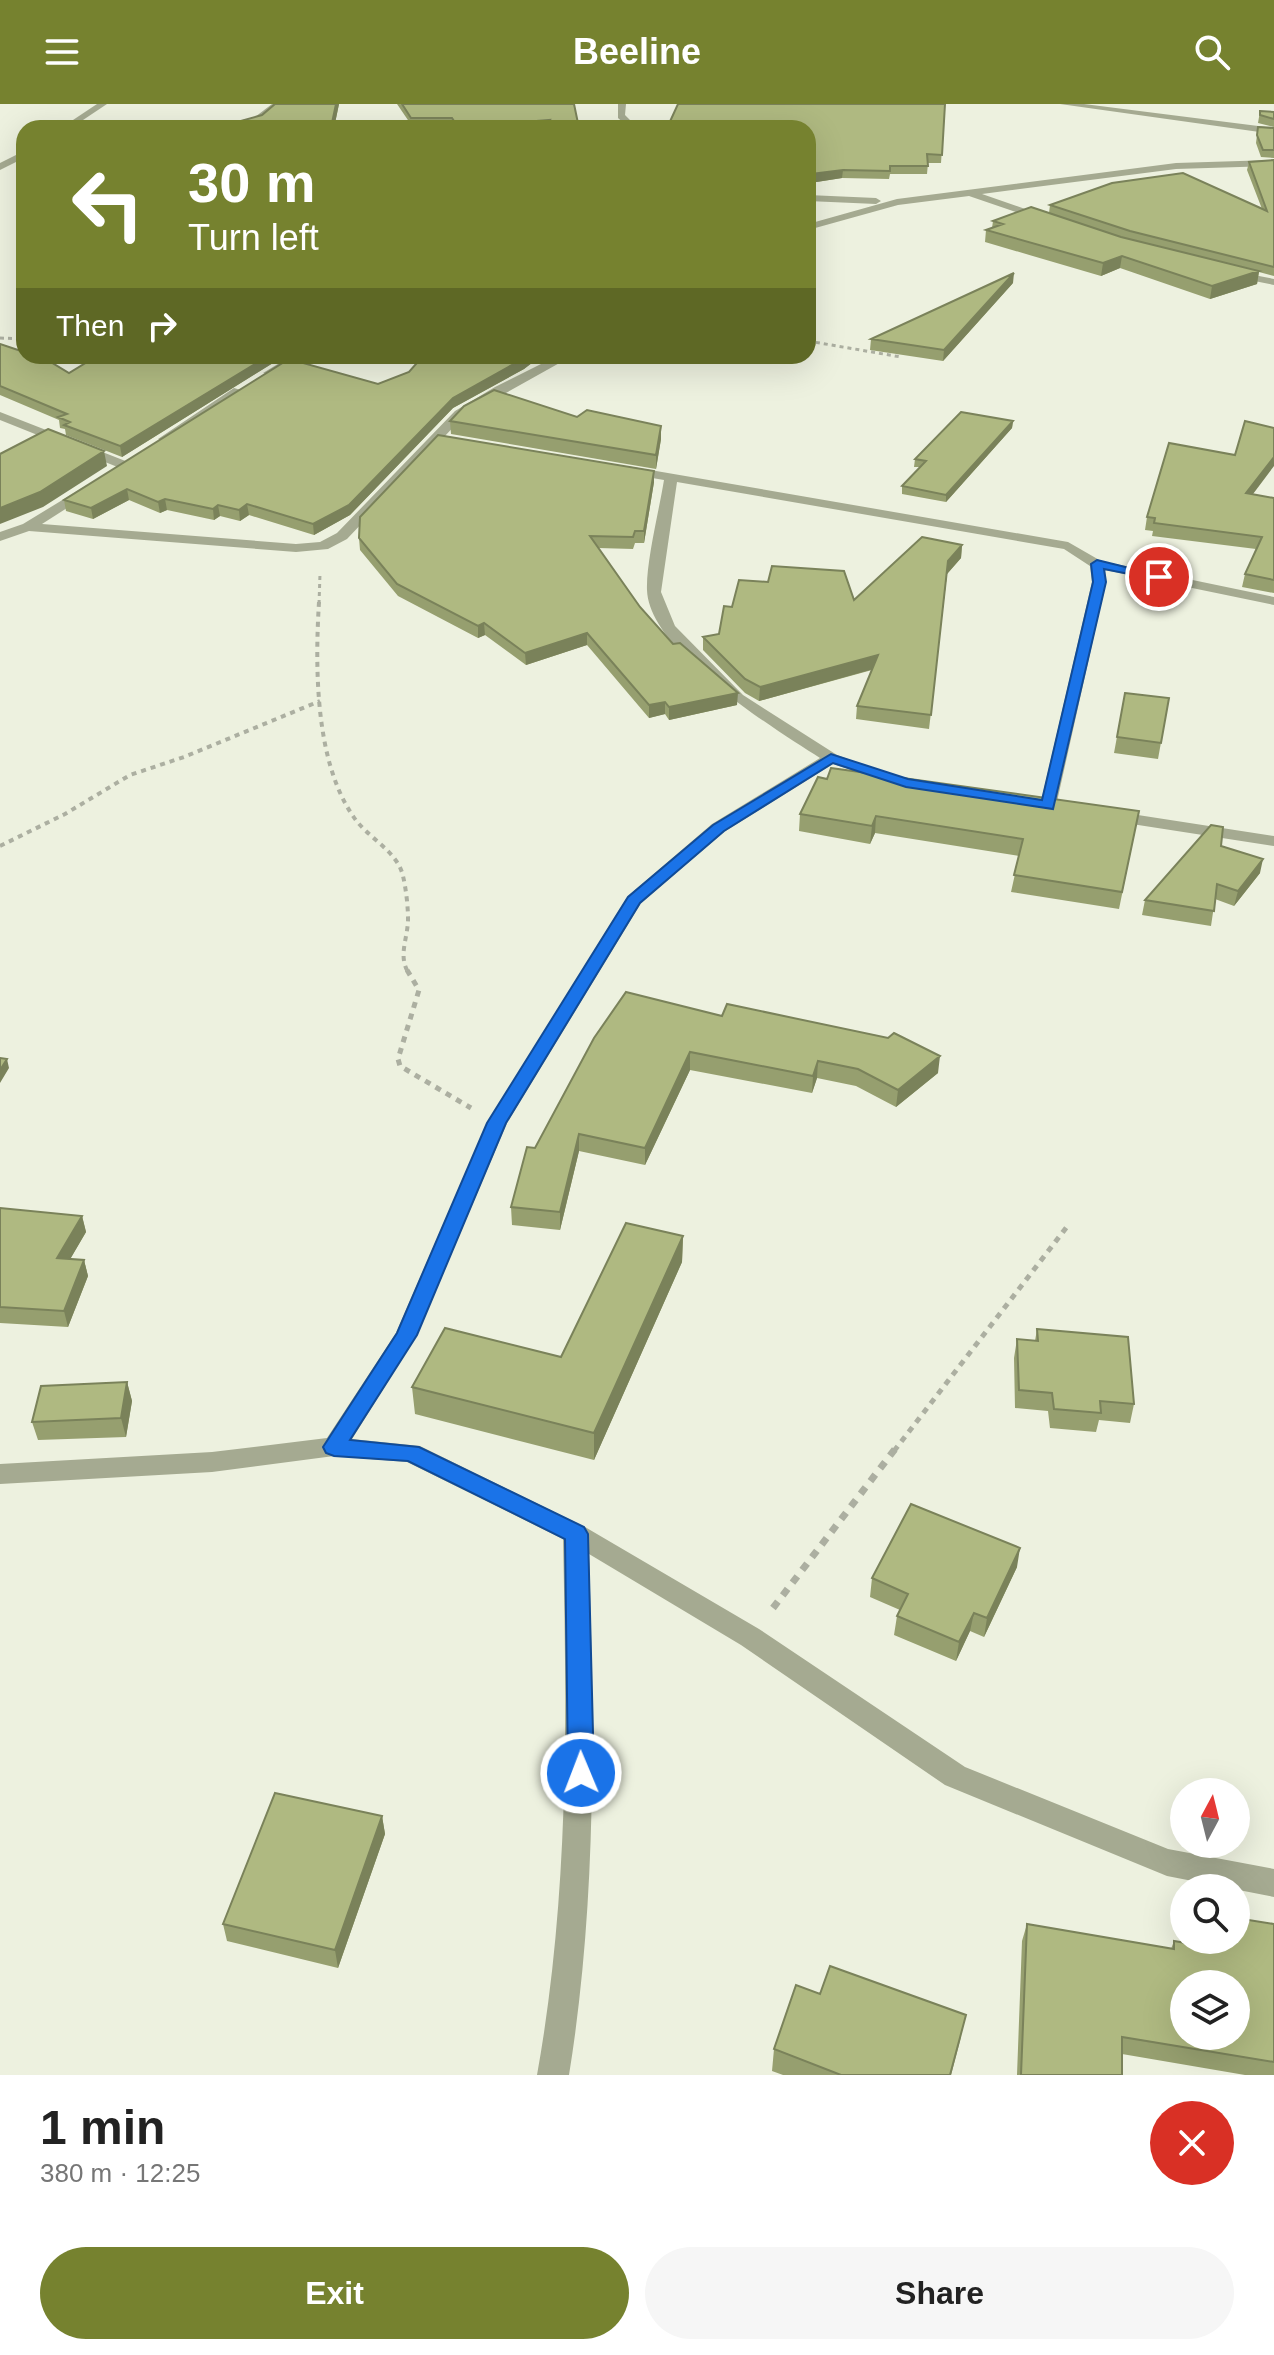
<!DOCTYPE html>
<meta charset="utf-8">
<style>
:root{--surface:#fff;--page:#f6f6f6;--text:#222;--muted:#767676;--accent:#76822f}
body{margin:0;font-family:Helvetica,sans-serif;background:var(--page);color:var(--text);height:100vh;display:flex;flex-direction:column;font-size:30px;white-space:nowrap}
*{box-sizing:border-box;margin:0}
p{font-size:26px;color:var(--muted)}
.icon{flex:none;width:44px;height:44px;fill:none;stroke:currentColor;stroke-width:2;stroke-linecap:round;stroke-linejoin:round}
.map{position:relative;height:1971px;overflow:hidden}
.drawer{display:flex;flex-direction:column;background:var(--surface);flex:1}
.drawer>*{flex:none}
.banner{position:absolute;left:16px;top:16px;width:800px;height:244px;border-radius:24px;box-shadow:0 8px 32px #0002;background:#76822f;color:#fff;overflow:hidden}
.needle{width:52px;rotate:7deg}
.tools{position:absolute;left:1170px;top:1674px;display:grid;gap:16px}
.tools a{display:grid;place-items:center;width:80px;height:80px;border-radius:50%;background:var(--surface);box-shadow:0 8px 32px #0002;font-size:40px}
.pin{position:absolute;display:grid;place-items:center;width:68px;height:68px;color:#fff;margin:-34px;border:4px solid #fff;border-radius:50%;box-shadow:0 2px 8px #0007}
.me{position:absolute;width:88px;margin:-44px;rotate:359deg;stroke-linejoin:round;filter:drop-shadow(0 0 6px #0008)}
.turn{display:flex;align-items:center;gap:28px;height:168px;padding:0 40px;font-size:36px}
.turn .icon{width:104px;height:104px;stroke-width:2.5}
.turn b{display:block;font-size:56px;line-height:68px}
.then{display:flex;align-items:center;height:76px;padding:0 40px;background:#0003;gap:16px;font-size:30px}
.round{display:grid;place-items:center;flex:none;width:84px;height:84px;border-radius:42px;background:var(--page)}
.summary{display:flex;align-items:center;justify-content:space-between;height:136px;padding:0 40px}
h1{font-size:48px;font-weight:700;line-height:60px}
.primary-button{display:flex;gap:16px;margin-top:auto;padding:16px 40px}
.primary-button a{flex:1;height:92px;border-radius:48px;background:var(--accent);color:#fff;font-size:32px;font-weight:700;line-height:92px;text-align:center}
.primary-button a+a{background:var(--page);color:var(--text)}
header{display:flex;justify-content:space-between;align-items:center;height:104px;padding:0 40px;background:var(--accent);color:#fff;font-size:36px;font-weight:700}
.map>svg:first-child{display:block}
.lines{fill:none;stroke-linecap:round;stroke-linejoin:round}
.path-far3{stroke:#acafa1;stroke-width:3;stroke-dasharray:4 4;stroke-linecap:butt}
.path-far2{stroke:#acafa1;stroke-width:4;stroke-dasharray:5 5;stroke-linecap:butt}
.path-far1{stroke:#acafa1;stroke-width:5;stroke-dasharray:6 6;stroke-linecap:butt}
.path{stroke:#acafa1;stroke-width:7;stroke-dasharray:8 8;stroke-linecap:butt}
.minor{fill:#a5aa91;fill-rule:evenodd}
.wall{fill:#969f6f}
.shaded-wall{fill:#7a825a}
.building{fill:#afb981;stroke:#7a825a;stroke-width:2;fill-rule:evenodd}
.route{fill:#1a73e8;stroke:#114b97;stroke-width:2}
</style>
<header><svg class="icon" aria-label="menu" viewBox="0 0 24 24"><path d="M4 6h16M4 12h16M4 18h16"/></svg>Beeline<svg class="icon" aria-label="search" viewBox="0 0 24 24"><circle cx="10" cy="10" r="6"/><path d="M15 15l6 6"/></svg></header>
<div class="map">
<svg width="1274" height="1971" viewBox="0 0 1274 1971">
<rect width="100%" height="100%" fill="#edf1df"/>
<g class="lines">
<path class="path-far3" d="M 0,234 L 24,235
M 808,237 L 901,253
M 319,500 L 320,470"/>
<path class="path-far2" d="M 319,498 C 315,563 315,657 353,712 C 367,734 397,746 403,772 C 406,785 408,802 408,815 C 408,834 398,851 408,868
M 0,742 L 65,710 L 130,671 L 184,653 L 320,597"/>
<path class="path-far1" d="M 407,866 L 419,886 L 398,955 L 400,962 L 471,1004
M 894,1347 L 1069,1120"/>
<path class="path" d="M 773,1504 L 895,1345"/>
<path class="minor" d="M 97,0 L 107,0 L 71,24 L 61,24 Z
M 272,0 L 281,0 L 261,17 L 209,24 L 255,13 Z
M 618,0 L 626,0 L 625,11 L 638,24 L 629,24 L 618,14 Z
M 1060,0 L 1084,0 L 1274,24 L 1274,30 Z
M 24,47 L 24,54 L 0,66 L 0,59 Z
M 1274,56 L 1274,62 L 1176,65 L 982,90 L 1048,113 L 1045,118 L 969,92 L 898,101 L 808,126 L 808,120 L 897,95 L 1176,59 Z
M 808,91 L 876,94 L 881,97 L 876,100 L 808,97 Z
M 1233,167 L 1274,175 L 1274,181 L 1229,172 L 1228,170 Z
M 291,252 L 305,252 L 273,271 L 263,269 Z
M 557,252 L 572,252 L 463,313 L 347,435 L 328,445 L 296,448 L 29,427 L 0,437 L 0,428 L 23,420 L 87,381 L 93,385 L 92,388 L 42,420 L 296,440 L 320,438 L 337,429 L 455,307 L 495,283 Z
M 234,284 L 244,287 L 168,338 L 158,335 Z
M 0,308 L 128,358 L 130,361 L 120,364 L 0,316 Z
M 627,362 L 1068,438 L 1101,457 L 1274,493 L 1274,501 L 1105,466 L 1106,478 L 1056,702 L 1048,707 L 1040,702 L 1092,478 L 1090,462 L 1064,445 L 677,378 L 661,488 L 675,522 L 743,591 L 837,651 L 914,679 L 906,684 L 833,660 L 724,728 L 641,799 L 507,1019 L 417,1231 L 352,1335 L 420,1342 L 585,1423 L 759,1525 L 965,1663 L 1168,1745 L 1274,1765 L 1274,1793 L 1167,1772 L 945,1681 L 741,1541 L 589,1450 C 594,1625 597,1798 569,1971 L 537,1971 C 569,1793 567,1616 563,1435 L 407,1358 L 334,1352 L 212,1368 L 0,1380 L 0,1360 L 212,1348 L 327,1334 L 396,1229 L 487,1019 L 628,792 L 712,720 L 820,654 C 773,624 649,547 647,486 C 646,458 659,407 664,376 L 623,369 L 623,363 Z
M 1112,707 L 1274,732 L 1274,742 L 1106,716 L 1104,712 Z"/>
</g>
<path class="wall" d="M 275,0 L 339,0 L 334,24 L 231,24 L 230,20 L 262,11 Z
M 397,0 L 574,0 L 579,24 L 453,24 L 452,22 L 412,22 Z
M 678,0 L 945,0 L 941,59 L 928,59 L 927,70 L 890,70 L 889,75 L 842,74 L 810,79 L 808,77 L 808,24 L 667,24 Z
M 1260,7 L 1274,8 L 1274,23 L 1258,19 Z
M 1258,23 L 1274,24 L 1274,54 L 1261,53 L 1256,39 Z
M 1274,56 L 1274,172 L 1259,168 L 1257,180 L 1210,195 L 1120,164 L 1101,172 L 985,138 L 986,126 L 992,124 L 993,117 L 1049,109 L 1050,101 L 1262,105 L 1247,66 L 1249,58 Z
M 1013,179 L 943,257 L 870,246 L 871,235 Z
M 0,240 L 69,269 L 97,252 L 273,252 L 273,259 L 122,353 L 66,331 L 65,325 L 60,324 L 59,316 L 0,291 Z
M 423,252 L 541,252 L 524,265 L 453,304 L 350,411 L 314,431 L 249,411 L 240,417 L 220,412 L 214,416 L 167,406 L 160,409 L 129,396 L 93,415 L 66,407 L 64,396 L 409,268 Z
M 577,313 L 661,335 L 656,365 L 451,330 L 450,317 Z
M 1013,317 L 1012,324 L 946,398 L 902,390 L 902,382 L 920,363 L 914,363 L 915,355 Z
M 1235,351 L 1252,390 L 1274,394 L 1274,489 L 1242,483 L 1245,470 L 1256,445 L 1152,432 L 1153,427 L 1145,426 L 1147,413 Z
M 654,367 L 654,378 L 644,439 L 635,439 L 633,445 L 598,444 L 640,503 L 673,540 L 737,601 L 669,616 L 665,610 L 649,614 L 587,541 L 526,561 L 485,531 L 478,534 L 398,492 L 360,446 L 359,434 Z
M 962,441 L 961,454 L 947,470 L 929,625 L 856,615 L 857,602 L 872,566 L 759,597 L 745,589 L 703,546 L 703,533 L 719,530 L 732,503 L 854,496 Z
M 1125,589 L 1169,594 L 1158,655 L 1114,649 Z
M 1139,707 L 1119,805 L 1011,788 L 1019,752 L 875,729 L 870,740 L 799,727 L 800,710 Z
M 1221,742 L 1260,769 L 1234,802 L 1215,795 L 1211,822 L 1142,811 L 1145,796 Z
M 594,934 L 938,969 L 896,1003 L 856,982 L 817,974 L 812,989 L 690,966 L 645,1061 L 579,1047 L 560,1126 L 512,1121 L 511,1103 L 535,1044 Z
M 0,1104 L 82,1112 L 86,1128 L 70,1155 L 84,1156 L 88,1172 L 68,1223 L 0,1219 Z
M 683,1132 L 682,1158 L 594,1356 L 415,1310 L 412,1283 L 561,1253 Z
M 1037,1225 L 1134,1300 L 1130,1319 L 1099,1316 L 1096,1328 L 1050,1324 L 1048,1307 L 1015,1304 L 1014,1254 L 1017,1235 L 1035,1237 Z
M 127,1278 L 132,1297 L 126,1333 L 38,1336 L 32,1318 Z
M 1017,1463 L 984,1533 L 970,1527 L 956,1557 L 894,1531 L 897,1512 L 900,1506 L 870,1493 L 872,1474 Z
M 382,1712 L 385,1730 L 338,1864 L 227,1837 L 223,1820 Z
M 1027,1820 L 1171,1845 L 1174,1837 L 1192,1840 L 1192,1836 L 1236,1836 L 1274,1820 L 1274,1971 L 1245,1971 L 1122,1950 L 1122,1971 L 1017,1971 L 1022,1837 Z
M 820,1890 L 961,1933 L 951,1971 L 783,1971 L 772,1967 L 774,1945 Z"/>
<path class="shaded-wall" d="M 336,0 L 339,0 L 334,24 L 332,24 L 332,19 Z
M 550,16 L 550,24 L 458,24 L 458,23 Z
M 843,66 L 842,74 L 810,79 L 811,70 Z
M 1122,152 L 1120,164 L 1101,172 L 1103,159 Z
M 1259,167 L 1257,180 L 1210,195 L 1212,182 Z
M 1014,169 L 1013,179 L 943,257 L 944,246 Z
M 268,252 L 273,252 L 273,259 L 122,353 L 120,342 Z
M 528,252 L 541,252 L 524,265 L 453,304 L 350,411 L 314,431 L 313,420 L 453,294 Z
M 1013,317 L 1012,324 L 946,398 L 946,391 Z
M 661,322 L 661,335 L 656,365 L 656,351 Z
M 104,347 L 107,362 L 43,403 L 0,420 L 0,404 Z
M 1274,353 L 1274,362 L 1244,402 L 1246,389 Z
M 654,367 L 654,378 L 644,439 L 644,427 Z
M 127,385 L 129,396 L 93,415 L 91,404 Z
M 165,395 L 167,406 L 160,409 L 158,398 Z
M 247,400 L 249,411 L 240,417 L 239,406 Z
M 218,401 L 220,412 L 214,416 L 213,405 Z
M 962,441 L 961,454 L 947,470 L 929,625 L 948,457 Z
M 484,519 L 485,531 L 478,534 L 478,522 Z
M 587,529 L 587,541 L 526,561 L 525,549 Z
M 878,551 L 877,564 L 759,597 L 760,583 Z
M 738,589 L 737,601 L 669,616 L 669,603 Z
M 665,598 L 665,610 L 649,614 L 649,601 Z
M 876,712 L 875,729 L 870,740 L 872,722 Z
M 1263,755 L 1260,769 L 1234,802 L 1238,787 Z
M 690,948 L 690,966 L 645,1061 L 645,1044 Z
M 940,952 L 938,969 L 896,1003 L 898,986 Z
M 7,955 L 9,964 L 0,979 L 0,966 Z
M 818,957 L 817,974 L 812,989 L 813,972 Z
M 579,1030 L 579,1047 L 560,1126 L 560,1108 Z
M 82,1112 L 86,1128 L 61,1171 L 57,1154 Z
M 683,1132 L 682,1158 L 594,1356 L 594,1329 Z
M 84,1156 L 88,1172 L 68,1223 L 64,1207 Z
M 127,1278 L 132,1297 L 126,1333 L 121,1314 Z
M 1020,1444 L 1017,1463 L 984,1533 L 987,1514 Z
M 974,1509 L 970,1527 L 956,1557 L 959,1538 Z
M 382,1712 L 385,1730 L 338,1864 L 335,1846 Z"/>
<path class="building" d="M 275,0 L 336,0 L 332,19 L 230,20 L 262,11 Z
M 402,0 L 574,0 L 579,24 L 546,24 L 550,16 L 458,23 L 452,14 L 411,14 Z
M 678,0 L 945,0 L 942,51 L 927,50 L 928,62 L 890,62 L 890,67 L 843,66 L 811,70 L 808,69 L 808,24 L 712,24 L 676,21 L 671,24 L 667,24 Z
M 1260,7 L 1274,8 L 1274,15 L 1260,11 Z
M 1258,23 L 1274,24 L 1274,46 L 1263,46 L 1257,31 Z
M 1274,56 L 1274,163 L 1130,127 L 1050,101 L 1112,79 L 1183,69 L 1267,107 L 1249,58 Z
M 1031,103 L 1121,133 L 1259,167 L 1212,182 L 1122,152 L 1103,159 L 986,126 L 1003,120 L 993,117 Z
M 1014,169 L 944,246 L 871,235 Z
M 0,240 L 24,248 L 24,252 L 38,252 L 44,254 L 69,269 L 97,252 L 268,252 L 120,342 L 64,321 L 70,318 L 58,313 L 67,310 L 0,282 Z
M 423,252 L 528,252 L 453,294 L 349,401 L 313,420 L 247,400 L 239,406 L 218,401 L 213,405 L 165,395 L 158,398 L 127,385 L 91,404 L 64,396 L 289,255 L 378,280 L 409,268 Z
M 494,286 L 577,313 L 587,306 L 661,322 L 656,351 L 450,317 L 464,302 Z
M 961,308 L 1013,317 L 946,391 L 902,382 L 926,357 L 915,355 Z
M 1245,317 L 1274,324 L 1274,353 L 1246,389 L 1274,394 L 1274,476 L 1245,470 L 1262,433 L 1154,419 L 1155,414 L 1147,413 L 1169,339 L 1235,351 Z
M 48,325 L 104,347 L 40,388 L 0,404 L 0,350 Z
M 438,331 L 654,367 L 644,427 L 635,427 L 633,433 L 590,432 L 640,503 L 673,540 L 680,539 L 738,589 L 669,603 L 665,598 L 649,601 L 587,529 L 525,549 L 484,519 L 478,522 L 397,480 L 359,434 L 360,413 Z
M 922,433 L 962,441 L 948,457 L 931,611 L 857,602 L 878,551 L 760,583 L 745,575 L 703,533 L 719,530 L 724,502 L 732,503 L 739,476 L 768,478 L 772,462 L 844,467 L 854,496 Z
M 1125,589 L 1169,594 L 1161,639 L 1117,633 Z
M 831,664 L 1139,707 L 1122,788 L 1014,771 L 1023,735 L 876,712 L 872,722 L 800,710 L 818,673 L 827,675 Z
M 1211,721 L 1223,723 L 1221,742 L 1263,755 L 1238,787 L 1217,780 L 1214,807 L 1145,796 Z
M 626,888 L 722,912 L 727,900 L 888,934 L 894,929 L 940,952 L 898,986 L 858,965 L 818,957 L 813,972 L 690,948 L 645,1044 L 579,1030 L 560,1108 L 511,1103 L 527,1043 L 535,1044 L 594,934 Z
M 0,954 L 7,955 L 0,966 Z
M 0,1104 L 82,1112 L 57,1154 L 84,1156 L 64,1207 L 0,1203 Z
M 626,1119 L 683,1132 L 594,1329 L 412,1283 L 445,1224 L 561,1253 Z
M 1037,1225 L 1128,1233 L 1134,1300 L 1100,1297 L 1101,1309 L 1054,1305 L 1052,1289 L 1019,1286 L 1017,1235 L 1038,1237 Z
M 127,1278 L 121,1314 L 32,1318 L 41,1282 Z
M 911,1400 L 1020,1444 L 987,1514 L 974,1509 L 959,1538 L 897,1512 L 908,1490 L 872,1474 Z
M 275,1689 L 382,1712 L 335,1846 L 223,1820 Z
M 1236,1814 L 1274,1820 L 1274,1958 L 1122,1933 L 1122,1971 L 1021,1971 L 1027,1820 L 1174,1845 L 1174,1837 L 1198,1841 L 1198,1836 L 1236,1836 ZM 1184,1880 L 1236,1880 L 1236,1932 L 1184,1932 Z
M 830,1862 L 966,1911 L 950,1971 L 841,1971 L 774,1945 L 796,1881 L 820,1890 Z"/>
<path class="route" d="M 1097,456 L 1166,473 L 1159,476 L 1104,465 L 1106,478 L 1053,705 L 906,683 L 833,659 L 724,727 L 640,799 L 506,1019 L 417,1231 L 350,1336 L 419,1343 L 584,1423 L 588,1430 L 594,1669 L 590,1677 L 581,1680 L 572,1677 L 568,1669 L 565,1435 L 408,1357 L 334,1352 L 326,1349 L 323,1343 L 397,1229 L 487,1019 L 628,793 L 713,721 L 831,650 L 908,675 L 1042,696 L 1093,478 L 1091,460 Z"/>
</svg>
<div class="tools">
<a><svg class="needle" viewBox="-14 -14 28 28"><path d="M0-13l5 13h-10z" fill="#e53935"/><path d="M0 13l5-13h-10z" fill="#767676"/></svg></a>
<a><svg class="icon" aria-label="search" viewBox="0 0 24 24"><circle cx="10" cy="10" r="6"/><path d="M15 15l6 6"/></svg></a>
<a><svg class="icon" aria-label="layers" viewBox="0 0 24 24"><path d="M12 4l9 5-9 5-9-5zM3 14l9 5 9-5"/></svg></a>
</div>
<div class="pin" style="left:1159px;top:473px;background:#d93025"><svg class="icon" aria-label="arrive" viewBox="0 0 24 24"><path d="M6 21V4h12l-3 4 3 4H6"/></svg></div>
<svg class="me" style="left:581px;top:1669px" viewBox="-20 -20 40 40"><circle r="17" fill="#1a73e8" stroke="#fff" stroke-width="3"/><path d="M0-11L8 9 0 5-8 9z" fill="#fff"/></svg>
<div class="banner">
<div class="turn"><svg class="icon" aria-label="left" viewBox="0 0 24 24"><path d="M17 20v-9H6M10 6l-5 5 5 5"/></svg><div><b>30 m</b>Turn left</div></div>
<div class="then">Then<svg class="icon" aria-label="right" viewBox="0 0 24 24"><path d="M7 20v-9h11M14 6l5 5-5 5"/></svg></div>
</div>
</div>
<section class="drawer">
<div class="summary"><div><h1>1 min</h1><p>380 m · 12:25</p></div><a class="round" style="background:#d93025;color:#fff"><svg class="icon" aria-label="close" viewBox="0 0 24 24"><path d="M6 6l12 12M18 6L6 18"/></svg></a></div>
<div class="primary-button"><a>Exit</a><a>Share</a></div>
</section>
